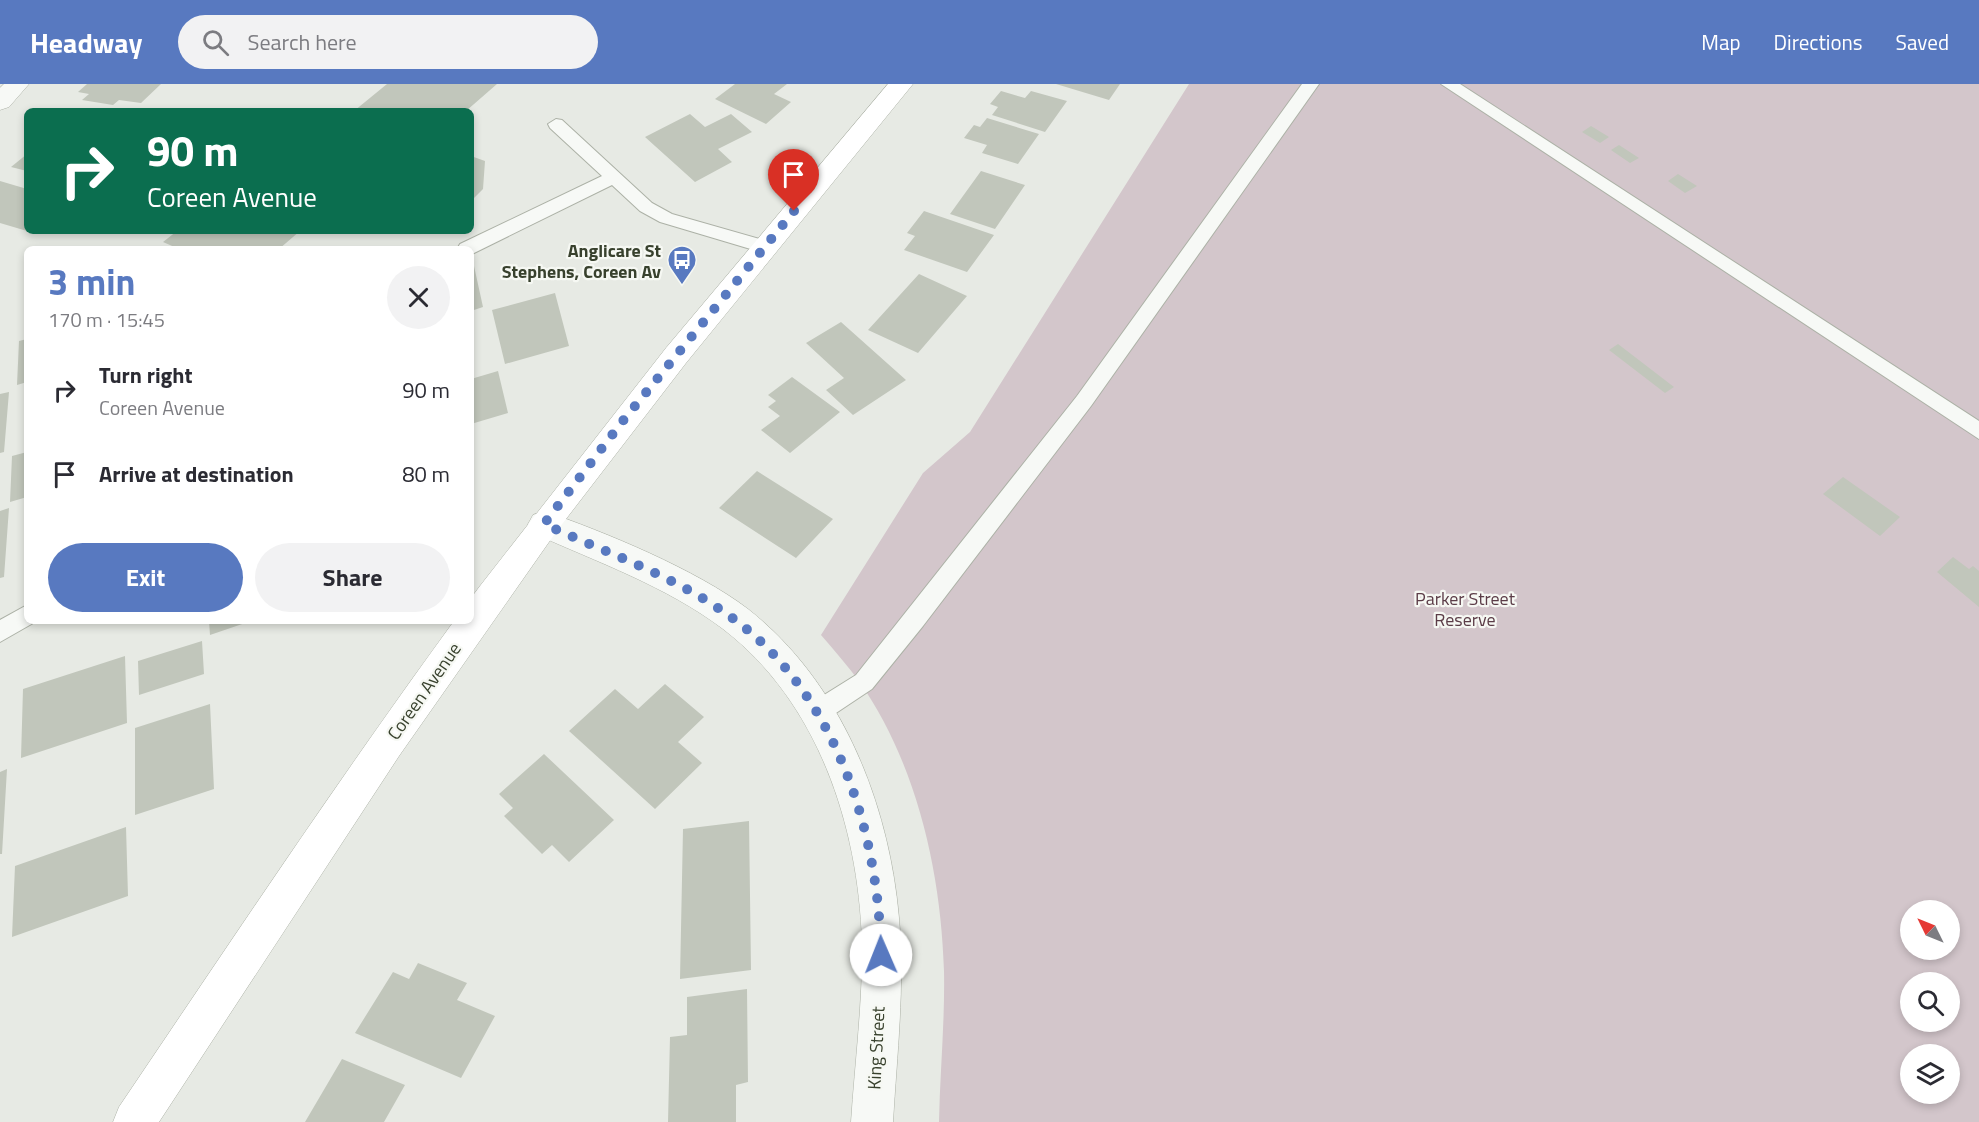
<!DOCTYPE html>
<meta charset="utf-8">
<style>
:root{--surface:#fff;--page:#f2f2f3;--text:#2b2b33;--muted:#7c7c81;--accent:#5879c0}
body{margin:0;font-family:"Titillium Web",sans-serif;background:var(--page);color:var(--text);height:100vh;display:flex;flex-direction:column;font-size:22px;white-space:nowrap}
*{box-sizing:border-box;margin:0}
p{font-size:20px;color:var(--muted)}
.icon{flex:none;width:33px;height:33px;fill:none;stroke:currentColor;stroke-width:2;stroke-linecap:round;stroke-linejoin:round}
.map{position:relative;flex:1;overflow:hidden}
.sheet{position:absolute;left:24px;top:162px;width:450px;height:378px;display:flex;flex-direction:column;background:var(--surface);border-radius:9px;box-shadow:0 3px 9px #0003}
.sheet>*{flex:none}
.banner{position:absolute;left:24px;top:24px;width:450px;height:126px;border-radius:9px;box-shadow:0 3px 9px #0003;background:#0b6e4f;color:#fff;overflow:hidden}
.needle{width:39px;rotate:313deg}
.controls{position:absolute;left:1900px;top:816px;display:grid;gap:12px}
.controls a{display:grid;place-items:center;width:60px;height:60px;border-radius:50%;background:var(--surface);box-shadow:0 3px 9px #0003;font-size:30px}
.pin{position:absolute;display:grid;place-items:center;width:51px;height:51px;color:#fff;margin:-62px -26px;border-radius:50% 50% 50% 0;rotate:-45deg;box-shadow:0 0 6px #0007}
.pin .icon{rotate:45deg}
.me{position:absolute;width:66px;margin:-33px;rotate:359deg;stroke-linejoin:round;filter:drop-shadow(0 0 4px #0008)}
.turn{display:flex;align-items:center;gap:21px;height:126px;padding:0 24px;font-size:27px}
.turn .icon{width:78px;height:78px;stroke-width:2.5}
.turn b{display:block;font-size:42px;line-height:51px}
.round{display:grid;place-items:center;flex:none;width:63px;height:63px;border-radius:32px;background:var(--page)}
.headline{display:flex;align-items:center;justify-content:space-between;height:102px;padding:0 24px}
h1{font-size:36px;font-weight:700;line-height:45px;color:var(--accent)}
.primary-button{display:flex;gap:12px;margin-top:auto;padding:12px 24px}
.primary-button a{flex:1;height:69px;border-radius:36px;background:var(--accent);color:#fff;font-size:24px;font-weight:700;line-height:69px;text-align:center}
.primary-button a+a{background:var(--page);color:var(--text)}
ul{padding:0;list-style:none}
li{display:flex;align-items:center;gap:18px;height:84px;padding:0 24px}
li div{flex:1}
li b{display:block;font-size:22px}
li em{font-style:normal}
header{display:flex;align-items:center;gap:36px;box-sizing:border-box;height:84px;padding:0 30px;background:var(--accent);color:#fff}
header strong{font-size:28px}
nav{display:flex;gap:33px;margin-inline-start:auto;font-size:21px}
.search{width:420px;height:54px;background:var(--page);display:flex;align-items:center;gap:15px;box-sizing:border-box;padding:0 21px;border-radius:33px;color:var(--muted);font-size:22px}
.map>svg:first-child{display:block}
.green{fill:#d3c6cb;fill-rule:evenodd}
.building{fill:#c1c6bb}
.lines{fill:none;stroke-linecap:round;stroke-linejoin:round}
.lane-casing{stroke:#acb1a6;stroke-width:2}
.street-casing{stroke:#acb1a6;stroke-width:1}
.secondary-casing{stroke:#acb1a6;stroke-width:1}
.lane{fill:#f7f9f6;fill-rule:evenodd}
.street{fill:#f7f9f6;fill-rule:evenodd}
.secondary{fill:#fff;fill-rule:evenodd}
.route{stroke:#5879c0;stroke-width:10;stroke-dasharray:0 18}
.labels{text-anchor:middle;dominant-baseline:central;stroke-width:4.5;stroke-linejoin:round;paint-order:stroke}
.poi-label{font-size:18px;font-weight:bold;fill:#38412d;stroke:#f6f8f3;text-anchor:end}
.park-label{font-size:18px;fill:#5b3c47;stroke:#f6f8f3}
.street-label{font-size:18px;fill:#38412d;stroke:#f6f8f3}
</style>
<header>
<strong>Headway</strong>
<div class="search"><svg class="icon" aria-label="search" viewBox="0 0 24 24"><circle cx="10" cy="10" r="6"/><path d="M15 15l6 6"/></svg>Search here</div>
<nav><a>Map</a><a>Directions</a><a>Saved</a></nav>
</header>
<div class="map">
<svg width="1979" height="1038" viewBox="0 0 1979 1038">
<rect width="100%" height="100%" fill="#e7eae4"/>
<path class="green" d="M 1189,0 L 1979,0 L 1979,1038 L 939,1038 C 940,988 945,937 944,887 C 941,788 917,680 859,597 C 847,581 834,566 821,551 L 923,389 L 970,348 ZM 1911,826 L 1950,826 L 1950,866 L 1911,866 ZM 1911,898 L 1950,898 L 1950,938 L 1911,938 ZM 1911,970 L 1950,970 L 1950,1010 L 1911,1010 Z"/>
<path class="building" d="M 87,0 L 161,0 L 141,19 L 119,16 L 113,21 L 82,16 L 89,10 L 78,8 Z
M 387,0 L 497,0 L 466,27 L 354,27 Z
M 735,0 L 787,0 L 774,10 L 791,18 L 766,40 L 715,15 Z
M 1056,0 L 1120,0 L 1109,16 Z
M 1001,7 L 1025,14 L 1031,7 L 1067,17 L 1045,48 L 992,31 L 998,23 L 990,20 Z
M 690,30 L 705,43 L 731,30 L 752,48 L 718,65 L 732,78 L 695,98 L 645,53 Z
M 987,34 L 1039,50 L 1018,80 L 982,69 L 987,61 L 964,54 L 974,41 L 980,43 Z
M 1591,42 L 1609,53 L 1600,59 L 1582,48 Z
M 1619,61 L 1639,74 L 1630,79 L 1611,66 Z
M 27,70 L 27,87 L 11,83 Z
M 471,72 L 485,77 L 483,105 L 471,117 Z
M 981,87 L 1025,101 L 995,145 L 950,130 Z
M 1678,90 L 1697,102 L 1685,109 L 1668,97 Z
M 0,97 L 27,105 L 27,147 L 0,139 Z
M 924,127 L 994,151 L 967,188 L 904,166 L 915,152 L 907,149 Z
M 177,147 L 300,147 L 279,165 L 179,165 L 163,158 Z
M 474,182 L 483,223 L 471,227 L 471,183 Z
M 919,190 L 967,212 L 918,269 L 868,246 Z
M 555,209 L 569,262 L 505,280 L 492,226 Z
M 841,238 L 906,296 L 853,331 L 826,306 L 844,294 L 806,259 Z
M 27,255 L 27,298 L 17,301 L 19,257 Z
M 1618,260 L 1674,303 L 1665,309 L 1609,266 Z
M 498,287 L 508,329 L 471,340 L 471,295 Z
M 792,293 L 840,328 L 790,369 L 761,346 L 780,332 L 768,323 L 776,317 L 768,311 Z
M 9,308 L 4,368 L 0,369 L 0,310 Z
M 27,368 L 27,413 L 10,418 L 12,372 Z
M 757,387 L 833,435 L 796,474 L 719,424 Z
M 1843,393 L 1900,433 L 1880,452 L 1823,410 Z
M 9,424 L 4,493 L 0,494 L 0,427 Z
M 1953,473 L 1969,485 L 1973,482 L 1979,487 L 1979,523 L 1937,488 Z
M 209,537 L 251,537 L 210,551 Z
M 202,557 L 204,590 L 139,611 L 138,577 Z
M 125,572 L 127,639 L 21,674 L 23,605 Z
M 665,600 L 704,633 L 678,658 L 702,679 L 655,725 L 569,647 L 615,605 L 638,625 Z
M 210,620 L 214,705 L 135,731 L 135,644 Z
M 544,670 L 614,736 L 569,778 L 552,761 L 542,770 L 504,732 L 513,724 L 499,710 Z
M 7,685 L 2,770 L 0,770 L 0,688 Z
M 749,737 L 751,886 L 680,895 L 683,745 Z
M 126,743 L 128,812 L 12,853 L 15,782 Z
M 418,879 L 467,899 L 457,916 L 495,932 L 461,994 L 355,949 L 393,888 L 409,895 Z
M 747,905 L 748,998 L 736,1001 L 736,1038 L 668,1038 L 670,953 L 687,951 L 687,913 Z
M 342,975 L 405,1001 L 384,1038 L 305,1038 Z"/>
<g class="lines">
<g class="lane-casing">
<path id="lane" d="M 1302,0 L 1319,0 L 1091,322 L 923,542 L 872,605 L 824,637 L 816,640 L 808,637 L 804,629 L 808,621 L 856,591 L 1077,312 Z
M 1441,0 L 1460,0 L 1979,337 L 1979,355 Z
M 556,35 L 562,36 L 652,119 L 672,130 L 770,158 L 773,163 L 770,168 L 764,169 L 660,138 L 640,127 L 612,101 L 472,170 L 471,165 L 457,165 L 460,160 L 602,92 L 550,44 L 548,40 Z
M 27,521 L 27,537 L 35,538 L 0,558 L 0,536 Z"/>
</g>
<g class="street-casing">
<path id="street" d="M 4,0 L 29,0 L 9,23 L 0,26 L 0,4 Z
M 544,427 C 605,448 697,486 748,525 C 841,598 889,719 899,834 C 905,902 897,970 893,1038 L 851,1038 C 855,978 863,917 862,857 C 858,741 818,618 723,545 C 666,502 597,478 533,449 L 528,440 L 533,431 Z"/>
</g>
<g class="secondary-casing">
<path id="secondary" d="M 888,0 L 913,0 L 686,279 L 556,448 L 399,672 L 159,1038 L 113,1038 L 119,1023 C 229,860 338,696 454,537 L 471,537 L 471,514 L 480,502 L 666,264 Z"/>
</g>
<use href="#lane" class="lane"/>
<use href="#street" class="street"/>
<use href="#secondary" class="secondary"/>
</g>
<g class="lines">
<path class="route" d="M 794,127 L 622,338 L 544,440 C 609,470 678,493 735,536 C 837,612 879,750 881,871"/>
</g>
<defs>
<g id="bus-pin" transform="scale(1.5)"><path d="M0 17L-7.5 6A9.5 9.5 0 1 1 7.5 6Z" fill="#5879c0" stroke="#f6f8f3"/><path d="M-5-6H5V4H4V6H2V4H-2V6H-4V4H-5ZM-3.5-4V0h7V-4ZM-3.5 1.2v1.5H-2V1.2ZM2 1.2v1.5H3.5V1.2Z" fill="#fff"/></g>
</defs>
<g fill-rule="evenodd">
<use href="#bus-pin" x="682" y="176"/>
</g>
<g class="labels">
<g class="poi-label">
<text x="661" y="166">Anglicare St<tspan x="661" dy="21">Stephens, Coreen Av</tspan></text>
</g>
<g class="park-label">
<text x="1465" y="514">Parker Street<tspan x="1465" dy="21">Reserve</tspan></text>
</g>
<g class="street-label">
<text transform="translate(424 607) rotate(-55)">Coreen Avenue</text>
<text transform="translate(876 964) rotate(-87)">King Street</text>
</g>
</g>
</svg>
<div class="controls">
<a><svg class="needle" viewBox="-14 -14 28 28"><path d="M0-13l5 13h-10z" fill="#e53935"/><path d="M0 13l5-13h-10z" fill="#7c7c81"/></svg></a>
<a><svg class="icon" aria-label="search" viewBox="0 0 24 24"><circle cx="10" cy="10" r="6"/><path d="M15 15l6 6"/></svg></a>
<a><svg class="icon" aria-label="layers" viewBox="0 0 24 24"><path d="M12 4l9 5-9 5-9-5zM3 14l9 5 9-5"/></svg></a>
</div>
<div class="pin" style="left:794px;top:127px;background:#d93025"><svg class="icon" aria-label="arrive" viewBox="0 0 24 24"><path d="M6 21V4h12l-3 4 3 4H6"/></svg></div>
<svg class="me" style="left:881px;top:871px" viewBox="-20 -20 40 40"><circle r="19" fill="#fff"/><path d="M0-13L10 11 0 6-10 11z" fill="#5879c0"/></svg>
<div class="banner">
<div class="turn"><svg class="icon" aria-label="right" viewBox="0 0 24 24"><path d="M7 20v-9h11M14 6l5 5-5 5"/></svg><div><b>90 m</b>Coreen Avenue</div></div>
</div>
<section class="sheet">
<div class="headline"><div><h1>3 min</h1><p>170 m · 15:45</p></div><a class="round"><svg class="icon" aria-label="close" viewBox="0 0 24 24"><path d="M6 6l12 12M18 6L6 18"/></svg></a></div>
<ul>
<li><svg class="icon" aria-label="right" viewBox="0 0 24 24"><path d="M7 20v-9h11M14 6l5 5-5 5"/></svg><div><b>Turn right</b><p>Coreen Avenue</p></div><em>90 m</em></li>
<li><svg class="icon" aria-label="arrive" viewBox="0 0 24 24"><path d="M6 21V4h12l-3 4 3 4H6"/></svg><div><b>Arrive at destination</b></div><em>80 m</em></li>
</ul>
<div class="primary-button"><a>Exit</a><a>Share</a></div>
</section>
</div>
